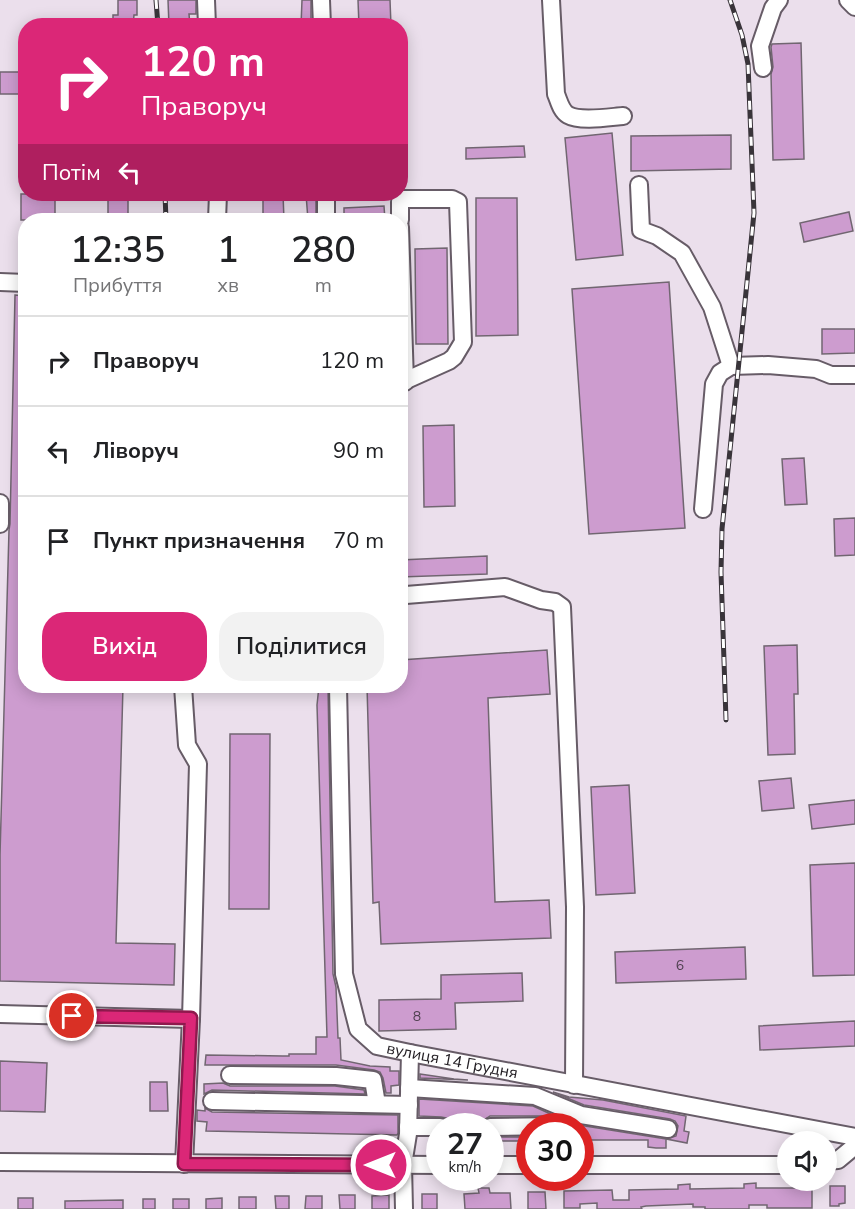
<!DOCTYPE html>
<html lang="uk">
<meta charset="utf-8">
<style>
:root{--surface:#fff;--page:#f2f2f2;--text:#202124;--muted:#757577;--line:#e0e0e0;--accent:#db2777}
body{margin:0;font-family:"Nunito Sans",sans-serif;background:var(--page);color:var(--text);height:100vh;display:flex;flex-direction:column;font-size:22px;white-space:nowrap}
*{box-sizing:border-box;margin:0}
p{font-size:20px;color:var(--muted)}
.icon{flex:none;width:33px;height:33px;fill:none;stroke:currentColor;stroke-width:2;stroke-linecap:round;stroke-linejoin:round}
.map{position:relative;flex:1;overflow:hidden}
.panel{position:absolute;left:18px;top:213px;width:390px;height:480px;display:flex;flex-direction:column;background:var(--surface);border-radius:24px;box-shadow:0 3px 15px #0003}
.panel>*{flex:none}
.top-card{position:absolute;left:18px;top:18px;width:390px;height:183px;border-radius:24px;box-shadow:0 3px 15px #0003;background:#db2777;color:#fff;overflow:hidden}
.fabs{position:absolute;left:777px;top:1131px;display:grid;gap:12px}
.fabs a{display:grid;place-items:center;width:60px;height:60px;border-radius:50%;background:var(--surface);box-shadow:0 3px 15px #0003;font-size:30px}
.speed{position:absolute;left:426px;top:1113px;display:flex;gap:12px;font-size:30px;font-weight:700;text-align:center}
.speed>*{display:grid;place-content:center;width:78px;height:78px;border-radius:50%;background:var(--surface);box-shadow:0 3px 15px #0003;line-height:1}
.speed small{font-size:15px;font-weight:400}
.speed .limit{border:9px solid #d22;background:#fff;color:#111}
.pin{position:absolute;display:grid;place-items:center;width:51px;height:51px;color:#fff;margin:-26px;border:3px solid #fff;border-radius:50%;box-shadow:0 2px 6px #0007}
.me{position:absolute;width:66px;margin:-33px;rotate:270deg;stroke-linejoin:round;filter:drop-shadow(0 0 4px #0008)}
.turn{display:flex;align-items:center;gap:21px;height:126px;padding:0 24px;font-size:27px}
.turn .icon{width:78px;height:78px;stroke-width:2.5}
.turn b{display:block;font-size:42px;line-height:51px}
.then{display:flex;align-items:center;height:57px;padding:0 24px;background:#0003;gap:12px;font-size:22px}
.eta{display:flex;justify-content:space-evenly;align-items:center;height:102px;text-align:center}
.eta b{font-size:36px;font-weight:600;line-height:42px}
.action{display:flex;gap:12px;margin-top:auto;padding:12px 24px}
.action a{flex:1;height:69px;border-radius:24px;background:var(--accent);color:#fff;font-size:24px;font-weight:600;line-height:69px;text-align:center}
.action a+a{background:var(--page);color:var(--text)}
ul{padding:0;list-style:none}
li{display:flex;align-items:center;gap:18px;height:90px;padding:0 24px;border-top:2px solid var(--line)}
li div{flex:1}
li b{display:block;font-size:22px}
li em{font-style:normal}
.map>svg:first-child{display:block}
.building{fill:#cd9ccf;stroke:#716671;stroke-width:1.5}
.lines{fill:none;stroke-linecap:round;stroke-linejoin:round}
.minor-casing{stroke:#675c67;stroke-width:20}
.minor{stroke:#fff;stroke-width:16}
.rail-casing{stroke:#39343a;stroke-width:5}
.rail{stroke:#fff;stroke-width:3;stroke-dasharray:9;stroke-linecap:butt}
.route-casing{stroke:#8e194d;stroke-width:15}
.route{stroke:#db2777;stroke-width:10}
.labels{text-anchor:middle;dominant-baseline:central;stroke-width:6;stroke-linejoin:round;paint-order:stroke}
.number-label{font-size:14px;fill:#4f4050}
.street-label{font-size:16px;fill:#252126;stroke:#fff}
</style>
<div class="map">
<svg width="855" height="1209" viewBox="0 0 855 1209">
<rect width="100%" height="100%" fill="#ebdfec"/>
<path class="building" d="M 118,0 L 137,0 L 137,15 L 134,15 L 133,26 L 113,26 L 113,15 L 118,15 Z
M 168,0 L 196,0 L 196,14 L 189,14 L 190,26 L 169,26 Z
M 302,0 L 311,0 L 311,26 L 301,26 Z
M 358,0 L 390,0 L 391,26 L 359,26 Z
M 801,43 L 804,159 L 773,160 L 771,74 L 773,67 L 771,47 L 772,44 Z
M 0,72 L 26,72 L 26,94 L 0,94 Z
M 612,133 L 623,255 L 576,260 L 565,138 Z
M 731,135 L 731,169 L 631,171 L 631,136 Z
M 524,146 L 525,157 L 466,159 L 466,148 Z
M 21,194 L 55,194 L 55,220 L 21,220 Z
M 118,194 L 128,194 L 128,220 L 108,220 L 108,198 L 117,198 Z
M 263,194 L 283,194 L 284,220 L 263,220 Z
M 306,194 L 316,194 L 316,220 L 308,220 Z
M 476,198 L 517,198 L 518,335 L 476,336 Z
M 384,206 L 385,220 L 344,220 L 344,208 Z
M 849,212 L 853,231 L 804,242 L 800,223 Z
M 447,248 L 448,344 L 416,344 L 415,249 Z
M 669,282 L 685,528 L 589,534 L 572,289 Z
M 15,295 L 26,296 L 26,686 L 123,686 L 116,943 L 175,944 L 174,985 L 0,981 L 0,855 L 9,530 L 10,524 Z
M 822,329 L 855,329 L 855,353 L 822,354 Z
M 454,425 L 455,506 L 424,507 L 423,426 Z
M 804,458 L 807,504 L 785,505 L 782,459 Z
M 855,518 L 855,555 L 835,556 L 834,519 Z
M 487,556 L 487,574 L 400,577 L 400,560 Z
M 797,645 L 798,694 L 794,694 L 795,754 L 768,755 L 764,646 Z
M 547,650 L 550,694 L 488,698 L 495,902 L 549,900 L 551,938 L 381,944 L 379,902 L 373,903 L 367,686 L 400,686 L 400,660 Z
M 319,686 L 328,686 L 333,974 L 336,987 L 338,1038 L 340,1038 L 341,1060 L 370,1066 L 390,1067 L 390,1071 L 399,1071 L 399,1085 L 391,1086 L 391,1093 L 386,1093 L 383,1078 L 380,1072 L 374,1070 L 336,1065 L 205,1065 L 206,1055 L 283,1056 L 289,1056 L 289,1054 L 316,1054 L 316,1037 L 327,1037 L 317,705 Z
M 230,734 L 270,734 L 269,909 L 229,909 Z
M 791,778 L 794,808 L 762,811 L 759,781 Z
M 629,785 L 635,893 L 596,895 L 591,787 Z
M 855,800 L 855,824 L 812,829 L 809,805 Z
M 855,863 L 855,975 L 813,976 L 810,865 Z
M 745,947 L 746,979 L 616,983 L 615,952 Z
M 522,973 L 523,1001 L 455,1003 L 456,1029 L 379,1031 L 379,1000 L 441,999 L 441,975 Z
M 855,1021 L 855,1046 L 760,1050 L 759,1026 Z
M 0,1061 L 47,1063 L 45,1112 L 0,1111 Z
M 420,1074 L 454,1079 L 468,1080 L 420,1078 Z
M 150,1082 L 167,1082 L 168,1111 L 150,1111 Z
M 223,1083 L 230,1086 L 335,1086 L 364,1090 L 365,1094 L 212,1090 L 204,1094 L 204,1084 Z
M 553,1092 L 569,1097 L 603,1100 L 686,1116 L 684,1131 L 689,1132 L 687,1143 L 666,1139 L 666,1148 L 656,1148 L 648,1147 L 648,1140 L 581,1140 L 581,1126 L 566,1126 L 564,1119 L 579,1125 L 666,1139 L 676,1136 L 678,1126 L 675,1121 L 670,1119 L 584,1105 Z
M 419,1099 L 533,1106 L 555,1116 L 490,1116 L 481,1122 L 450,1123 L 446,1118 L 441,1117 L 419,1116 Z
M 205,1108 L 212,1112 L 398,1115 L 398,1133 L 397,1135 L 206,1131 L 207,1122 L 197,1121 L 197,1110 L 205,1111 Z
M 492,1137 L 530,1137 L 530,1141 L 492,1141 Z
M 756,1183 L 756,1188 L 812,1188 L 812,1208 L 767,1208 L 767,1205 L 749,1205 L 749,1209 L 705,1209 L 705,1207 L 693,1207 L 693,1204 L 646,1206 L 641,1207 L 642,1209 L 597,1209 L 597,1203 L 580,1204 L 580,1208 L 564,1208 L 564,1191 L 612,1190 L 613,1200 L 629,1200 L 629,1190 L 678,1189 L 678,1185 L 690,1184 L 690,1189 L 744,1188 L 744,1184 Z
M 830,1186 L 845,1186 L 845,1203 L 839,1204 L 839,1206 L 830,1206 Z
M 478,1188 L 489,1188 L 490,1193 L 510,1193 L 511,1209 L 465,1209 L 464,1194 L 479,1193 Z
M 528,1192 L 545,1192 L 546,1209 L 528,1209 Z
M 422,1194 L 437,1194 L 437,1209 L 422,1209 Z
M 339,1195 L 355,1195 L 355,1209 L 340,1209 Z
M 389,1195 L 389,1209 L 372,1209 L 372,1196 Z
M 275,1196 L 289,1196 L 289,1209 L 276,1209 Z
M 306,1196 L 322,1196 L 322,1209 L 305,1209 Z
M 239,1197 L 256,1197 L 256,1209 L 239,1209 Z
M 18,1198 L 33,1198 L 33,1209 L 18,1209 Z
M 222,1198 L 222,1209 L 206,1209 L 206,1199 Z
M 143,1199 L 155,1199 L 155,1209 L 143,1209 Z
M 173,1199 L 189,1199 L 189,1209 L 173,1209 Z
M 123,1200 L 123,1209 L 65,1209 L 65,1201 Z"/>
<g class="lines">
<g class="minor-casing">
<g id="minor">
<path d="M 206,0 L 207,26"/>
<path d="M 321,0 L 322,26"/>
<path d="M 551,0 L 556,94 C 559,101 561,111 568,115 C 580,122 610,117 623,116"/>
<path d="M 848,0 L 855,7"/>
<path d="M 763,68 L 760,46 L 773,8 L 779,0"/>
<path d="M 639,185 L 641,230 L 657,236 L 682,253 L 712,307 L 731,366"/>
<path d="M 326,194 L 326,220"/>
<path d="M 217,220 L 218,194"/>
<path d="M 400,220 L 400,202 L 402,199 L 452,199 L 458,202 L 463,342 L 454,357 L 449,361 L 400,383"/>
<path d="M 400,227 L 405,382"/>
<path d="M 0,282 L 26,283"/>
<path d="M 0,503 L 0,524"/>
<path d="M 703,509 L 714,384 L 720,373 L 731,366 L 768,365 L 816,369 L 831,375 L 855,375"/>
<path d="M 406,595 L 505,587 L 541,600 L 555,602 L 562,607 L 575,907 L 574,1085"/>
<path d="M 183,686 L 187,745 L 198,764 L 191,1019"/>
<path id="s1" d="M 338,686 L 344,974 L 358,1029 L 377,1046 L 410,1053 L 855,1137"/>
<path d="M 0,1014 L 191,1019 L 184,1164"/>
<path d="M 230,1075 L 336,1076 L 373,1080 L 377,1104"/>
<path d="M 409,1088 L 535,1096 L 581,1115 L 668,1129"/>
<path d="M 212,1101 L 409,1105"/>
<path d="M 408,1127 L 440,1127"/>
<path d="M 490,1127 L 556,1126"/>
<path d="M 826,1161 L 838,1160 L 855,1146"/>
<path d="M 0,1162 L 440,1165"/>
<path d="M 490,1165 L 530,1165"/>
<path d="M 580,1165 L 788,1165"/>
<path d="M 404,1209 L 403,1165 L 408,1134 L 410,1053"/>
</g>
</g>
<use href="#minor" class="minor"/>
<g class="rail-casing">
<path id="rail" d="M 156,0 L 158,26
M 165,194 L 166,220
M 726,720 L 721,572 L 722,529 L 754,213 L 748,64 L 742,35 L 730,0"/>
</g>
<use href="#rail" class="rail"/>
</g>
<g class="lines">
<g class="route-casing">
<path id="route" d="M 72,1016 L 191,1018 L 184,1164 L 381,1165"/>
</g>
<use href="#route" class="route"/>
</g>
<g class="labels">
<g class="number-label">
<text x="680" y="965">6</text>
<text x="417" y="1016">8</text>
</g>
<g class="street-label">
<text stroke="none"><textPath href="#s1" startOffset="447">вулиця 14 Грудня</textPath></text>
</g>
</g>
</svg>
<div class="fabs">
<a><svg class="icon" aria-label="sound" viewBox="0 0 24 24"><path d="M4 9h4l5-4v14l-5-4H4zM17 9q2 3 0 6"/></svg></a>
</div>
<div class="speed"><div>27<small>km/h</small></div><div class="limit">30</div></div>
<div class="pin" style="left:72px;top:1016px;background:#d93025"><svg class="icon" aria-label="arrive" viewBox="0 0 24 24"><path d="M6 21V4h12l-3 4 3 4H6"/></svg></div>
<svg class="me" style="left:381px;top:1165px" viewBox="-20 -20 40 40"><circle r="17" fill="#db2777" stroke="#fff" stroke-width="3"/><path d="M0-11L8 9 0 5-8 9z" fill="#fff"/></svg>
<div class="top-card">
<div class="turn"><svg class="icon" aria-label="right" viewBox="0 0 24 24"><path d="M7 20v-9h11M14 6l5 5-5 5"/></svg><div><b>120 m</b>Праворуч</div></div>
<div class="then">Потім<svg class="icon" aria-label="left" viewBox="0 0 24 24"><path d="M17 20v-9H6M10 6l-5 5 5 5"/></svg></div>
</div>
<section class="panel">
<div class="eta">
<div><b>12:35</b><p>Прибуття</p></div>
<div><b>1</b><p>хв</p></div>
<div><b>280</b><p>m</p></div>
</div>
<ul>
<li><svg class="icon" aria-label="right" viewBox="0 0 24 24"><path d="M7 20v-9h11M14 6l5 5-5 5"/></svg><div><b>Праворуч</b></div><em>120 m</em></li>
<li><svg class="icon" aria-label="left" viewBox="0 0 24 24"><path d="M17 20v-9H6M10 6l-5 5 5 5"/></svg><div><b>Ліворуч</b></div><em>90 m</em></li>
<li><svg class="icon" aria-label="arrive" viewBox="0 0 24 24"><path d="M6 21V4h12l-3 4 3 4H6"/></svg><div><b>Пункт призначення</b></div><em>70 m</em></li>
</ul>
<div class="action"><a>Вихід</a><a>Поділитися</a></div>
</section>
</div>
